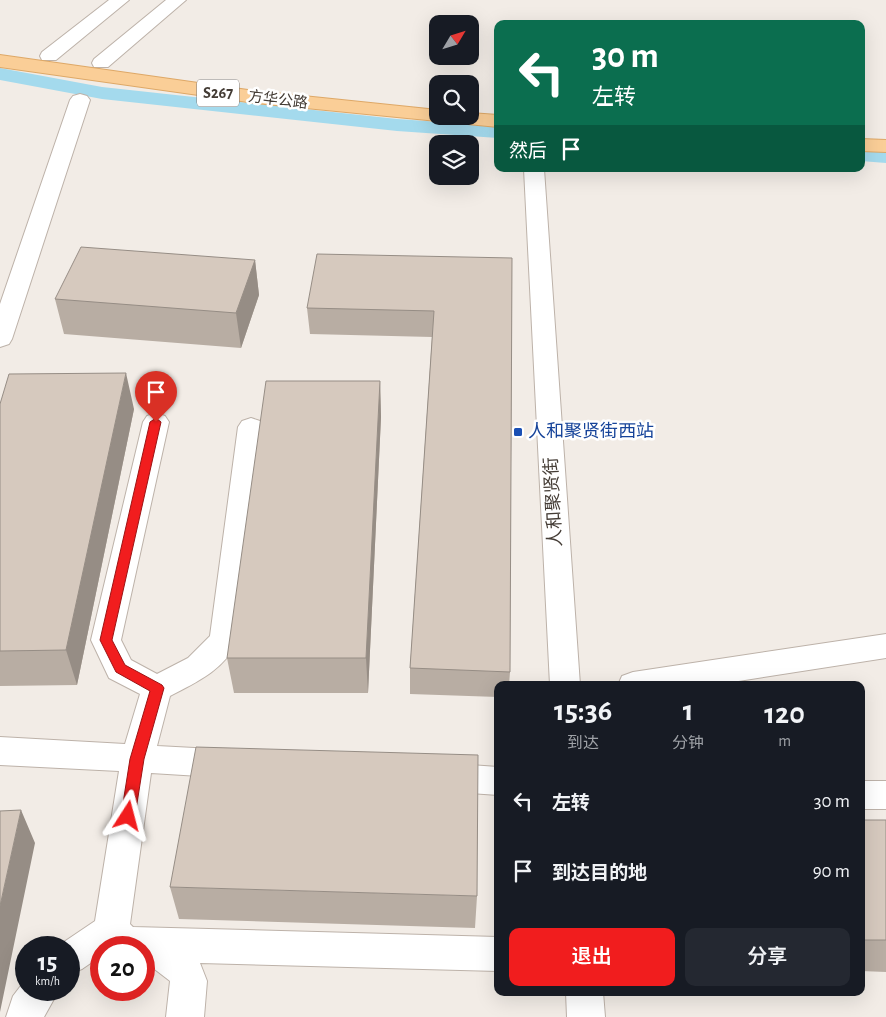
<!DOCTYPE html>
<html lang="zh">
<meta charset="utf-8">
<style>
:root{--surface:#171b24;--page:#242831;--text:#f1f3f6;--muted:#9ea1a6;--accent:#f11d1e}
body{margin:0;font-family:"Alegreya Sans","Noto Sans SC",sans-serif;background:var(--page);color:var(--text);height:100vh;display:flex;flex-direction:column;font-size:19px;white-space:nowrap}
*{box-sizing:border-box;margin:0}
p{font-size:16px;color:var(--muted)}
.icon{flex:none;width:28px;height:28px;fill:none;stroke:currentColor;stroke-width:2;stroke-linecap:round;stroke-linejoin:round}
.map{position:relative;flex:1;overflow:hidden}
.sheet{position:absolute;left:494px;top:681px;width:371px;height:315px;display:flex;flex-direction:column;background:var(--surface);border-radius:10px;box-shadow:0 5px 20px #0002}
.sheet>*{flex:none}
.hud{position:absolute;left:494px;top:20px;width:371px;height:152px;border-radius:10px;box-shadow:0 5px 20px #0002;background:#0b6e4f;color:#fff;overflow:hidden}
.needle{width:32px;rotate:52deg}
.buttons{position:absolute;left:429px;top:15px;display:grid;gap:10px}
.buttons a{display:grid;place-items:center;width:50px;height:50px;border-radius:10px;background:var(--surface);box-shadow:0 5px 20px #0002;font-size:25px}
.speed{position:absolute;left:15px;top:936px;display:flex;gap:10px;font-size:25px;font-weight:700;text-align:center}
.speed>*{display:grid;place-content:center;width:65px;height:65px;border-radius:50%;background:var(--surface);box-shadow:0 5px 20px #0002;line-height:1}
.speed small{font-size:12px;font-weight:400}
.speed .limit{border:8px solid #d22;background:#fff;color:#111}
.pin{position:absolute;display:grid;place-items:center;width:42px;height:42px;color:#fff;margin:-51px -21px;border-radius:50% 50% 50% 0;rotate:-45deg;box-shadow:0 0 5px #0007}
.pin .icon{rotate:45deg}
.me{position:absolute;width:55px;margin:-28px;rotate:9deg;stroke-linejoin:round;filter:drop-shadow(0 0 4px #0008)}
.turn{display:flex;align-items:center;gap:18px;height:105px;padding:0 15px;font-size:22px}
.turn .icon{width:65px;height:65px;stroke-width:2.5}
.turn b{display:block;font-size:35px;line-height:42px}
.then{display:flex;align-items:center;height:48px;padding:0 15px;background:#0003;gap:10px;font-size:19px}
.eta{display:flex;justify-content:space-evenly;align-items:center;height:85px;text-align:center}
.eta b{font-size:30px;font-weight:600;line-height:35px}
.button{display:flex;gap:10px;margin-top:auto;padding:10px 15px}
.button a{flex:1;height:58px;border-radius:10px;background:var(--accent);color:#fff;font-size:20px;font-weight:600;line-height:58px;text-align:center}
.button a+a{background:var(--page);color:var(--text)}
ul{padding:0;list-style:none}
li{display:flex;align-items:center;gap:15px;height:70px;padding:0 15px}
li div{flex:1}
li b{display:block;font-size:19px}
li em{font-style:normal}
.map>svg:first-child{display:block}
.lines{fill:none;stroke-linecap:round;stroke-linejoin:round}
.canal{fill:#a4daed;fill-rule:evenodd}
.minor-casing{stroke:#bdb2a9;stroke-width:2}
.major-casing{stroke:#dea867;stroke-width:2}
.minor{fill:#fff;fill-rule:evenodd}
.major{fill:#face97;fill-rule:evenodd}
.wall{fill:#b8ada3}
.shaded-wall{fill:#968d85}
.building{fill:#d6c9be;stroke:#968d85}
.route{fill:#f11d1e;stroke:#9d1314}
.transit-dot{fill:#1a4fb4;stroke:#fff;stroke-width:2}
.labels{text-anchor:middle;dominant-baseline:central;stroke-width:5;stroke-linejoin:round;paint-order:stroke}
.far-street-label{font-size:15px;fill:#443c35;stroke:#fff}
.shield{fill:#fff;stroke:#7c7672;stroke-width:1}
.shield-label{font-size:16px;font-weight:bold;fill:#443c35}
.transit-label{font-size:18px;fill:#164399;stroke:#fff;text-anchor:start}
.street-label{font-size:18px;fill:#443c35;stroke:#fff}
</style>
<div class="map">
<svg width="886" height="1017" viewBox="0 0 886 1017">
<rect width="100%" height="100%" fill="#f2ece6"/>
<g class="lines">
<path class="canal" d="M 0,68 L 102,87 L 397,119 L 498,126 L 498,138 L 397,131 L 102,99 L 0,80 Z
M 861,149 L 886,151 L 886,163 L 861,161 Z"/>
<g class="minor-casing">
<path id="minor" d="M 109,0 L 129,0 L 56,60 L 42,60 L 40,56 L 42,52 Z
M 166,0 L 186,0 L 108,67 L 94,67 L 92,63 L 94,59 Z
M 80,94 L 87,96 L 90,100 L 12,339 L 9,344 L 0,347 L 0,304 L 70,100 L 73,96 Z
M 524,169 L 544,169 L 580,685 L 550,685 Z
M 156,413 L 165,416 L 169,422 L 121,640 L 131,660 L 157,674 L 188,658 L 210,636 L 238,427 L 242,421 L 251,418 L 260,421 L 264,427 L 239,640 C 223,670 199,681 170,696 L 157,746 L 232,750 L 243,754 L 248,764 L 243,774 L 232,778 L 151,773 L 130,924 L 133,927 L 498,937 L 498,971 L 200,963 L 207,981 L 204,1017 L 166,1017 L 170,981 L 144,961 L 144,948 L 101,948 L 101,956 L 82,969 L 69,974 L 69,948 L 55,948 L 95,921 L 119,771 L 0,765 L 0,737 L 125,744 L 140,694 L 109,678 L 91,640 L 143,422 L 147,416 Z
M 886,634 L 886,658 L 713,685 L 618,685 L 622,676 L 633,672 Z
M 442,763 L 498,767 L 498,795 L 442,791 L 430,787 L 426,777 L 430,767 Z
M 861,781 L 886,781 L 886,809 L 861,809 Z
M 26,979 L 26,990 L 59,990 L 44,1017 L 6,1017 L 13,996 Z
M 566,992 L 603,992 L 605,1017 L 567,1017 Z"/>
</g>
<g class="major-casing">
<path id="major" d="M 0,55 L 255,91 L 438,110 L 438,116 L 470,116 L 470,113 L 498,115 L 498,127 L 255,103 L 0,67 Z
M 861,139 L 886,140 L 886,152 L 861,151 Z"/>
</g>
<use href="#minor" class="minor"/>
<use href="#major" class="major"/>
</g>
<path class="wall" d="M 512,258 L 510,672 L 509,685 L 498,685 L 498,697 L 410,694 L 410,668 L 432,337 L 310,334 L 307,308 Z
M 255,260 L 259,295 L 241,348 L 64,334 L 55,299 Z
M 380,381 L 381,417 L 368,693 L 234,693 L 227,658 Z
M 0,404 L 134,409 L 77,685 L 0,686 Z
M 861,820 L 886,820 L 886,972 L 861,971 Z
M 170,887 L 477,896 L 475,928 L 179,919 Z"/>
<path class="shaded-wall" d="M 255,260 L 259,295 L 241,348 L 236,313 Z
M 126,373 L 134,409 L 77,685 L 66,650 Z
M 380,381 L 381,417 L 368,693 L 366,658 Z
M 21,810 L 35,843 L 0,1012 L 0,906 Z"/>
<path class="building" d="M 81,247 L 255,260 L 236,313 L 55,299 Z
M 317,254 L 512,258 L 510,672 L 410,668 L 434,311 L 307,308 Z
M 126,373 L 66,650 L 0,651 L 0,404 L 9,374 Z
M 266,381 L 380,381 L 366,658 L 227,658 Z
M 196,747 L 478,755 L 477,896 L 170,887 Z
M 21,810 L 0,906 L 0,811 Z
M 861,820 L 886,820 L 886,940 L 861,940 Z"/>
<path class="route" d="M 156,418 L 161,422 L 112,640 L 125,665 L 162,685 L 164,688 L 144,759 L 135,816 L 133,820 L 128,822 L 123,820 L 121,816 L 130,759 L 150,691 L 116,672 L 100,640 L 150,422 Z"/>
<rect class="transit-dot" x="513" y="427" width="10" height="10" rx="2.5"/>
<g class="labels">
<g class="far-street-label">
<text transform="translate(278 100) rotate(7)">方华公路</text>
</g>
<rect class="shield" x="197" y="79.5" width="42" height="27" rx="4"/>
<g class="shield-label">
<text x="218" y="93">S267</text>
</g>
<g class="transit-label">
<text x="528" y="432">人和聚贤街西站</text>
</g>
<g class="street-label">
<text transform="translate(554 502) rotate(-93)">人和聚贤街</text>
</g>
</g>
</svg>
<div class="buttons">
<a><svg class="needle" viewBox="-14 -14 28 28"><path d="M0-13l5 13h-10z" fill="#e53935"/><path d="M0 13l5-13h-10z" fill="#9ea1a6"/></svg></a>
<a><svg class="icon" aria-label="search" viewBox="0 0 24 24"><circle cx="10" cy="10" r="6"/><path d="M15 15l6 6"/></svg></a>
<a><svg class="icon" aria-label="layers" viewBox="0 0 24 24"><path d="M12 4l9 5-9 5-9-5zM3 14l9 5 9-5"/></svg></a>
</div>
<div class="speed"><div>15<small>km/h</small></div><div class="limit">20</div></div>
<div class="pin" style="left:156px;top:422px;background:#d93025"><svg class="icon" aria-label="arrive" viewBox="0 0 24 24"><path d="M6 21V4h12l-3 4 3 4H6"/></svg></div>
<svg class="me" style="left:128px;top:816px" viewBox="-20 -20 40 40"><path d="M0-17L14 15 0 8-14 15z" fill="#f11d1e" stroke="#fff" stroke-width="4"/></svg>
<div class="hud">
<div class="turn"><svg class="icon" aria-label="left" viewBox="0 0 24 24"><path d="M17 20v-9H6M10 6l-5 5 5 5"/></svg><div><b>30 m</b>左转</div></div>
<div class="then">然后<svg class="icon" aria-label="arrive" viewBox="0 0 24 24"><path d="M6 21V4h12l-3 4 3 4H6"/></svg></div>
</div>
<section class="sheet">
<div class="eta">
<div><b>15:36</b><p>到达</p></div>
<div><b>1</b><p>分钟</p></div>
<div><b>120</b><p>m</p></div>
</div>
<ul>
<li><svg class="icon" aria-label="left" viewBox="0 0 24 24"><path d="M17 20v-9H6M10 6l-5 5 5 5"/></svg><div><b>左转</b></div><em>30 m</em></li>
<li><svg class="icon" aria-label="arrive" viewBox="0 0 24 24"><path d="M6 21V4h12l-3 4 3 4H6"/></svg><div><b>到达目的地</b></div><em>90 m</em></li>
</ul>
<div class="button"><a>退出</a><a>分享</a></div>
</section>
</div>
